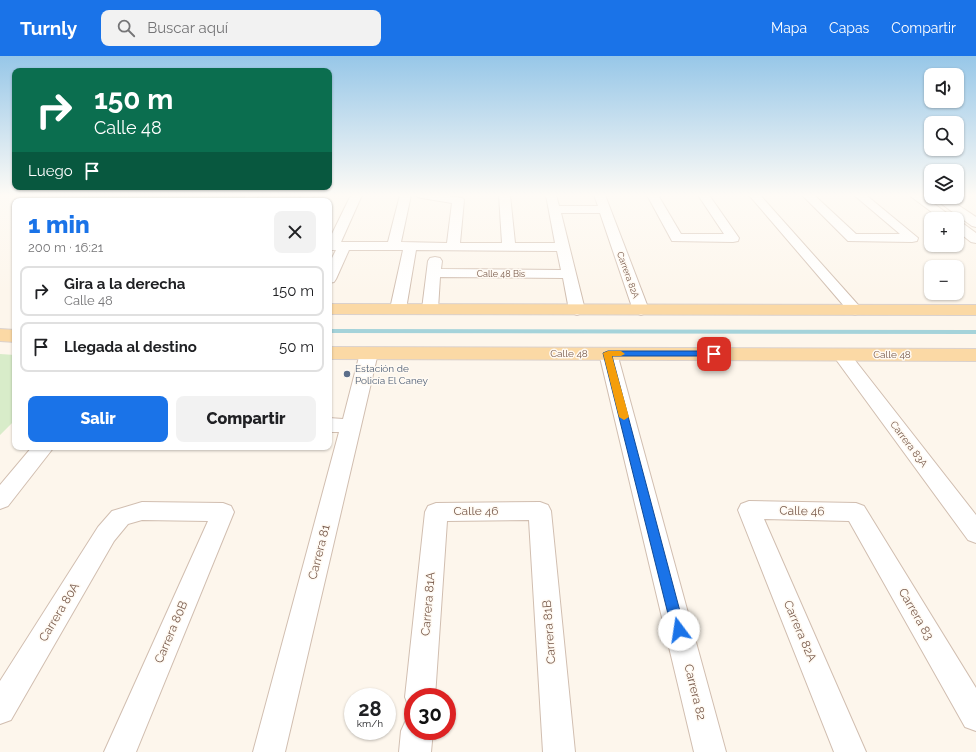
<!DOCTYPE html>
<html lang="es">
<meta charset="utf-8">
<style>
:root{--surface:#fff;--page:#f2f2f2;--text:#202124;--muted:#757577;--line:#e0e0e0;--accent:#1a73e8}
body{margin:0;font-family:Raleway,sans-serif;background:var(--page);color:var(--text);height:100vh;display:flex;flex-direction:column;font-size:15px;white-space:nowrap}
*{box-sizing:border-box;margin:0}
p{font-size:13px;color:var(--muted)}
.icon{flex:none;width:22px;height:22px;fill:none;stroke:currentColor;stroke-width:2;stroke-linecap:round;stroke-linejoin:round}
.map{position:relative;flex:1;overflow:hidden}
.drawer{position:absolute;left:12px;top:142px;width:320px;height:252px;display:flex;flex-direction:column;background:var(--surface);border-radius:8px;box-shadow:0 1px 3px #0004}
.drawer>*{flex:none}
.banner{position:absolute;left:12px;top:12px;width:320px;height:122px;border-radius:8px;box-shadow:0 1px 3px #0004;background:#0b6e4f;color:#fff;overflow:hidden}
.tools{position:absolute;left:924px;top:12px;display:grid;gap:8px}
.tools a{display:grid;place-items:center;width:40px;height:40px;border-radius:8px;background:var(--surface);box-shadow:0 1px 3px #0004;font-size:20px}
.speed{position:absolute;left:344px;top:632px;display:flex;gap:8px;font-size:20px;font-weight:700;text-align:center}
.speed>*{display:grid;place-content:center;width:52px;height:52px;border-radius:50%;background:var(--surface);box-shadow:0 1px 3px #0004;line-height:1}
.speed small{font-size:10px;font-weight:400}
.speed .limit{border:6px solid #d22;background:#fff;color:#111}
.pin{position:absolute;display:grid;place-items:center;width:34px;height:34px;color:#fff;margin:-17px;border-radius:8px;box-shadow:0 2px 6px #0006}
.me{position:absolute;width:44px;margin:-22px;rotate:346deg;stroke-linejoin:round;filter:drop-shadow(0 0 3px #0008)}
.turn{display:flex;align-items:center;gap:14px;height:84px;padding:0 16px;font-size:18px}
.turn .icon{width:52px;height:52px;stroke-width:2.5}
.turn b{display:block;font-size:28px;line-height:34px}
.then{display:flex;align-items:center;height:38px;padding:0 16px;background:#0003;gap:8px;font-size:15px}
.round{display:grid;place-items:center;flex:none;width:42px;height:42px;border-radius:8px;background:var(--page)}
.headline{display:flex;align-items:center;justify-content:space-between;height:68px;padding:0 16px}
h1{font-size:24px;font-weight:800;line-height:30px;color:var(--accent)}
.cta{display:flex;gap:8px;margin-top:auto;padding:8px 16px}
.cta a{flex:1;height:46px;border-radius:8px;background:var(--accent);color:#fff;font-size:16px;font-weight:800;line-height:46px;text-align:center}
.cta a+a{background:var(--page);color:var(--text)}
ul{padding:0;list-style:none}
li{display:flex;align-items:center;gap:12px;height:50px;margin:0 8px 6px;padding:0 8px;border:2px solid var(--line);border-radius:8px}
li div{flex:1}
li b{display:block;font-size:15px}
li em{font-style:normal}
header{display:flex;align-items:center;gap:24px;box-sizing:border-box;height:56px;padding:0 20px;background:var(--accent);color:#fff}
header strong{font-size:19px}
nav{display:flex;gap:22px;margin-inline-start:auto;font-size:14px}
.search{width:280px;height:36px;background:var(--page);display:flex;align-items:center;gap:10px;box-sizing:border-box;padding:0 14px;border-radius:8px;color:var(--muted);font-size:15px}
.map>svg:first-child{display:block}
.green{fill:#d8ecc9}
.lines{fill:none;stroke-linecap:round;stroke-linejoin:round}
.stream{stroke:#a5d3da;stroke-width:4}
.minor-casing{stroke:#d1beb0;stroke-width:2}
.major-casing{stroke:#dad1cd;stroke-width:2}
.minor{fill:#fff;fill-rule:evenodd}
.major{fill:#fbd9a5;fill-rule:evenodd}
.route{fill:#1a73e8;stroke:#114b97}
.slow{fill:#f59e0b}
.service-dot{fill:#5c6f8a;stroke:#fffaf3;stroke-width:1.5}
.labels{text-anchor:middle;dominant-baseline:central;stroke-width:3;stroke-linejoin:round;paint-order:stroke}
.far-street-label{font-size:9px;fill:#7a5c4d;stroke:#fffaf3}
.street-label{font-size:10px;fill:#7a5c4d;stroke:#fffaf3}
.service-label{font-size:10px;fill:#4e5e75;stroke:#fffaf3;text-anchor:start}
.near-street-label{font-size:12px;fill:#7a5c4d;stroke:#fffaf3}
</style>
<header>
<strong>Turnly</strong>
<div class="search"><svg class="icon" aria-label="search" viewBox="0 0 24 24"><circle cx="10" cy="10" r="6"/><path d="M15 15l6 6"/></svg>Buscar aquí</div>
<nav><a>Mapa</a><a>Capas</a><a>Compartir</a></nav>
</header>
<div class="map">
<svg width="976" height="696" viewBox="0 0 976 696">
<rect width="100%" height="100%" fill="#fdf6ec"/>
<path class="green" d="M 85,139 L 253,139 L 248,145 L 78,145 Z
M 0,298 L 15,299 L 15,364 L 0,379 Z"/>
<g class="lines">
<path class="stream" d="M 329,275 L 976,276"/>
<g class="minor-casing">
<path id="minor" d="M 247,139 L 259,139 L 254,145 L 242,145 Z
M 303,139 L 314,139 L 310,145 L 298,145 Z
M 351,139 L 362,139 L 341,186 L 388,186 L 400,139 L 411,139 L 401,186 L 447,187 L 452,147 L 422,142 L 418,141 L 416,139 L 443,139 L 462,142 L 464,144 L 460,187 L 502,187 L 499,139 L 510,139 L 515,187 L 555,187 L 546,139 L 556,139 L 559,150 L 598,150 L 594,139 L 605,139 L 649,254 L 646,257 L 641,259 L 636,257 L 633,254 L 600,157 L 561,157 L 585,254 L 582,257 L 577,259 L 572,257 L 569,254 L 563,222 L 440,221 L 438,253 L 435,256 L 430,258 L 425,256 L 422,253 L 428,205 L 430,202 L 435,201 L 440,202 L 442,205 L 441,213 L 561,214 L 557,195 L 416,194 L 406,253 L 403,256 L 398,258 L 393,256 L 390,253 L 403,194 L 349,194 L 336,223 L 334,226 L 329,227 L 329,208 L 336,194 L 329,194 L 329,184 Z
M 647,139 L 658,139 L 681,178 L 724,178 L 698,139 L 709,139 L 739,182 L 738,185 L 733,186 L 672,185 Z
M 749,139 L 760,139 L 860,251 L 863,254 L 860,257 L 855,259 L 850,257 Z
M 802,139 L 814,139 L 856,178 L 900,178 L 854,139 L 866,139 L 918,182 L 917,185 L 912,186 L 848,185 Z
M 909,139 L 922,139 L 952,161 L 951,163 L 941,163 Z
M 932,141 L 946,141 L 976,161 L 976,171 L 972,170 Z
M 957,165 L 961,166 L 976,177 L 976,187 L 971,186 L 957,175 Z
M 369,292 L 375,293 L 378,297 L 285,696 L 253,696 L 339,376 L 329,376 L 329,362 L 343,363 L 360,297 L 363,293 Z
M 608,292 L 614,293 L 617,297 L 726,696 L 694,696 L 599,297 L 602,293 Z
M 841,293 L 847,294 L 976,459 L 976,487 L 968,484 L 832,298 L 835,294 Z
M 32,391 L 54,391 L 8,450 L 0,453 L 0,429 Z
M 749,445 L 856,447 L 864,450 L 976,632 L 976,675 L 965,671 L 849,465 L 764,463 L 866,696 L 834,696 L 738,454 L 741,448 Z
M 142,446 L 223,447 L 231,450 L 234,456 L 136,696 L 104,696 L 208,465 L 142,464 L 128,468 L 114,485 L 11,664 L 0,668 L 0,625 L 98,471 L 112,455 Z
M 540,446 L 548,449 L 551,455 L 575,696 L 543,696 L 529,464 L 447,465 L 435,641 L 413,641 L 413,653 L 409,652 L 405,641 L 425,456 L 428,450 L 436,447 Z
M 413,661 L 413,675 L 433,675 L 431,696 L 399,696 L 401,675 L 406,664 Z"/>
</g>
<g class="major-casing">
<path id="major" d="M 329,248 L 976,249 L 976,259 L 329,258 Z
M 0,273 L 15,274 L 15,286 L 0,285 Z
M 329,291 L 976,293 L 976,305 L 329,303 Z"/>
</g>
<use href="#minor" class="minor"/>
<use href="#major" class="major"/>
</g>
<linearGradient id="sky" x2="0" y2="1"><stop stop-color="#97c7e8"/><stop offset="0.59" stop-color="#fefbf6"/><stop offset="1" stop-color="#fefbf6" stop-opacity="0"/></linearGradient>
<rect width="976" height="236" fill="url(#sky)"/>
<path class="route" d="M 608,295 L 714,295 L 719,298 L 714,300 L 612,300 L 685,574 L 683,579 L 679,580 L 674,579 L 672,574 L 603,297 Z"/>
<path class="slow" d="M 608,295 L 621,295 L 625,298 L 621,300 L 612,300 L 629,361 L 624,364 L 619,361 L 603,297 Z"/>
<circle class="service-dot" cx="347" cy="318" r="4"/>
<g class="labels">
<g class="far-street-label">
<text x="501" y="218">Calle 48 Bis</text>
<text transform="translate(628 219) rotate(70)">Carrera 82A</text>
</g>
<g class="street-label">
<text x="569" y="297">Calle 48</text>
<text x="892" y="298">Calle 48</text>
<text transform="translate(909 388) rotate(53)">Carrera 83A</text>
</g>
<g class="service-label">
<text x="355" y="312">Estación de<tspan x="355" dy="12">Policía El Caney</tspan></text>
</g>
<g class="near-street-label">
<text x="476" y="455">Calle 46</text>
<text transform="translate(802 455) rotate(1)">Calle 46</text>
<text transform="translate(319 496) rotate(-76)">Carrera 81</text>
<text transform="translate(428 548) rotate(-85)">Carrera 81A</text>
<text transform="translate(59 556) rotate(-59)">Carrera 80A</text>
<text transform="translate(916 558) rotate(60)">Carrera 83</text>
<text transform="translate(800 575) rotate(67)">Carrera 82A</text>
<text transform="translate(171 576) rotate(-67)">Carrera 80B</text>
<text transform="translate(549 576) rotate(-94)">Carrera 81B</text>
<text transform="translate(695 636) rotate(76)">Carrera 82</text>
</g>
</g>
</svg>
<div class="tools">
<a><svg class="icon" aria-label="sound" viewBox="0 0 24 24"><path d="M4 9h4l5-4v14l-5-4H4zM17 9q2 3 0 6"/></svg></a>
<a><svg class="icon" aria-label="search" viewBox="0 0 24 24"><circle cx="10" cy="10" r="6"/><path d="M15 15l6 6"/></svg></a>
<a><svg class="icon" aria-label="layers" viewBox="0 0 24 24"><path d="M12 4l9 5-9 5-9-5zM3 14l9 5 9-5"/></svg></a>
<a>+</a>
<a>−</a>
</div>
<div class="speed"><div>28<small>km/h</small></div><div class="limit">30</div></div>
<div class="pin" style="left:714px;top:298px;background:#d93025"><svg class="icon" aria-label="arrive" viewBox="0 0 24 24"><path d="M6 21V4h12l-3 4 3 4H6"/></svg></div>
<svg class="me" style="left:679px;top:574px" viewBox="-20 -20 40 40"><circle r="19" fill="#fff"/><path d="M0-13L10 11 0 6-10 11z" fill="#1a73e8"/></svg>
<div class="banner">
<div class="turn"><svg class="icon" aria-label="right" viewBox="0 0 24 24"><path d="M7 20v-9h11M14 6l5 5-5 5"/></svg><div><b>150 m</b>Calle 48</div></div>
<div class="then">Luego<svg class="icon" aria-label="arrive" viewBox="0 0 24 24"><path d="M6 21V4h12l-3 4 3 4H6"/></svg></div>
</div>
<section class="drawer">
<div class="headline"><div><h1>1 min</h1><p>200 m · 16:21</p></div><a class="round"><svg class="icon" aria-label="close" viewBox="0 0 24 24"><path d="M6 6l12 12M18 6L6 18"/></svg></a></div>
<ul>
<li><svg class="icon" aria-label="right" viewBox="0 0 24 24"><path d="M7 20v-9h11M14 6l5 5-5 5"/></svg><div><b>Gira a la derecha</b><p>Calle 48</p></div><em>150 m</em></li>
<li><svg class="icon" aria-label="arrive" viewBox="0 0 24 24"><path d="M6 21V4h12l-3 4 3 4H6"/></svg><div><b>Llegada al destino</b></div><em>50 m</em></li>
</ul>
<div class="cta"><a>Salir</a><a>Compartir</a></div>
</section>
</div>
